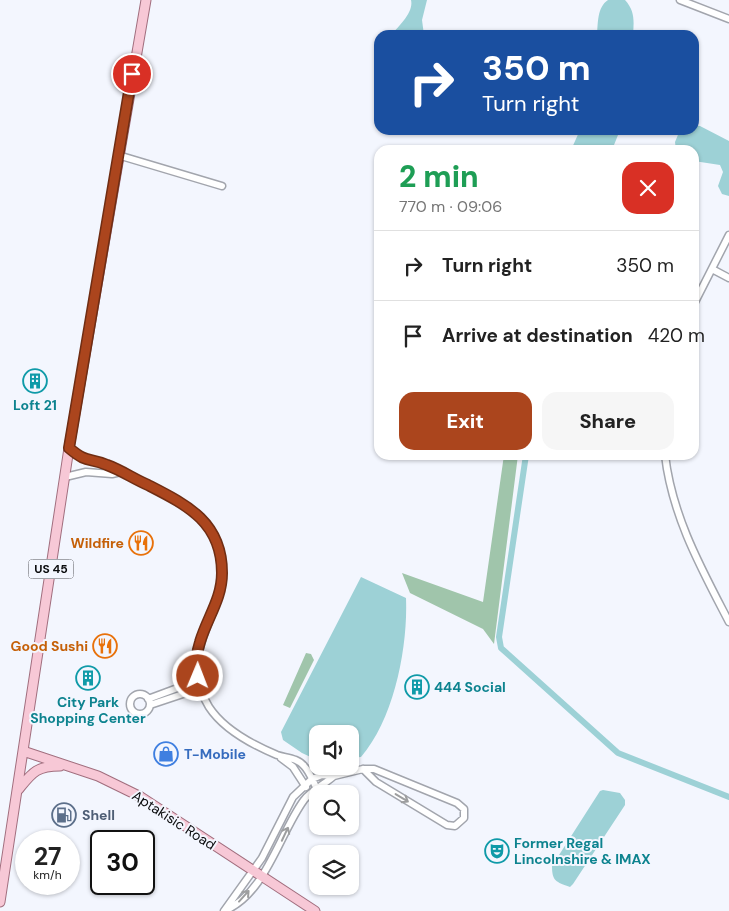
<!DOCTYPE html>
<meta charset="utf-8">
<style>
:root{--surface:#fff;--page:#f6f6f6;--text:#222;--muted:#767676;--line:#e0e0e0;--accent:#ab451d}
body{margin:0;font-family:"DM Sans",sans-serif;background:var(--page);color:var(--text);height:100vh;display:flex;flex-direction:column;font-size:19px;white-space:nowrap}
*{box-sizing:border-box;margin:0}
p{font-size:16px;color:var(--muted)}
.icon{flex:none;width:28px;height:28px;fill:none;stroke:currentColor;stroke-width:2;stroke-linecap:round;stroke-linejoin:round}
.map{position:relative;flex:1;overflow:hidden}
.details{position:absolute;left:374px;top:145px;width:325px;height:315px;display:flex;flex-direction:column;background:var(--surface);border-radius:15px;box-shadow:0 1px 4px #0004}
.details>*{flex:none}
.top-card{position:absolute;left:374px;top:30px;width:325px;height:105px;border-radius:15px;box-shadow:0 1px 4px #0004;background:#1a4fa0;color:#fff;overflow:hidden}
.tools{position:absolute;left:309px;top:725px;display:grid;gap:10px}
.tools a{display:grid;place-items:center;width:50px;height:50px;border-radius:10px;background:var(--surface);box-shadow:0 1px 4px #0004;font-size:25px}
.speed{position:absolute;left:15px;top:830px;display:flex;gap:10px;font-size:25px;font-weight:700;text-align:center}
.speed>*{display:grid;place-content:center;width:65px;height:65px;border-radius:50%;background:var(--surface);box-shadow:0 1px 4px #0004;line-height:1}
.speed small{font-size:12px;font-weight:400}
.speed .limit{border:2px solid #111;border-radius:8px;background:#fff;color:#111}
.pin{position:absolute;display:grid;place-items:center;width:42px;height:42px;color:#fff;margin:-21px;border:2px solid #fff;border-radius:50%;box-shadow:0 1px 5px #0007}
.me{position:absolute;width:55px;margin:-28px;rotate:1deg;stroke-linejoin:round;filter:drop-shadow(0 0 4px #0008)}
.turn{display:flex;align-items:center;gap:18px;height:105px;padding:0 25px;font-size:22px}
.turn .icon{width:65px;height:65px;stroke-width:2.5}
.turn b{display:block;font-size:35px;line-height:42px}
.round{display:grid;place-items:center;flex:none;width:52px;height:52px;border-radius:15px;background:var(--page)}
.headline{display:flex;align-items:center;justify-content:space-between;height:85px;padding:0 25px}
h1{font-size:30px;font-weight:800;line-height:38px;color:#1e9e55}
.cta{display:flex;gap:10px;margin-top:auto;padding:10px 25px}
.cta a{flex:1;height:58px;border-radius:15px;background:var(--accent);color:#fff;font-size:20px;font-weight:800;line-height:58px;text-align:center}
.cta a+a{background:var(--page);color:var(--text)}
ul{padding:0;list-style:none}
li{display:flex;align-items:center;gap:15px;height:70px;padding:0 25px;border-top:1px solid var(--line)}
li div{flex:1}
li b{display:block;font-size:19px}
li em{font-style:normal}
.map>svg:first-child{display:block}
.forest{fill:#a0c5ab}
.water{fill:#9dd1d6}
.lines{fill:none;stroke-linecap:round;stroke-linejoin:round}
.canal{stroke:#9dd1d6;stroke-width:6}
.minor-casing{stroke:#a2a5ad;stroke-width:9}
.major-casing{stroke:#a16e7e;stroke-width:11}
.minor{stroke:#fff;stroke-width:6}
.major{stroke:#f7c8d6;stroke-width:9}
.oneway{stroke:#9d9e9f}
.route-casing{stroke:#6f2d13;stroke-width:12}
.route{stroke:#ab451d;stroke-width:9}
.labels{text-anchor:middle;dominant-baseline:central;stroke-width:4;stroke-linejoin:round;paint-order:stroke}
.shield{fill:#f3f6fe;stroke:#515256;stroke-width:1}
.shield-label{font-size:12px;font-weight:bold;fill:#0b0c0e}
.culture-label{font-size:14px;font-weight:bold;fill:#0d838f;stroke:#f3f6fe}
.food-label{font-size:14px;font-weight:bold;fill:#c56008;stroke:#f3f6fe;text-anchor:end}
.shop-label{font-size:14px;font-weight:bold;fill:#366cbe;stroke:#f3f6fe;text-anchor:start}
.service-label{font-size:14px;font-weight:bold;fill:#4e5e75;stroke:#f3f6fe;text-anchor:start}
.street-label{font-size:14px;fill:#0b0c0e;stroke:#f3f6fe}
</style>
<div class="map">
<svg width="729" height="911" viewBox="0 0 729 911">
<rect width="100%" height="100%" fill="#f3f6fe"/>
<path class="forest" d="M 504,455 L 518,455 L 494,644 L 483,629 L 410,593 L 402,573 L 483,602 Z
M 306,653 L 311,654 L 314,660 L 290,708 L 283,705 Z"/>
<path class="water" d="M 411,0 L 427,0 L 422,20 L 424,35 L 391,35 C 399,26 414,12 411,0 Z
M 608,0 L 625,0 C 635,11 634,21 633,35 L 597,35 C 598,24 597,7 608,0 Z
M 694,125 L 700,126 L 729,141 L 729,196 L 722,194 L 718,186 L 723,172 L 720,165 L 694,161 L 694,150 L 676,150 L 675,142 L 680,130 L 694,130 Z
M 580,130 L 620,130 L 612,150 L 571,150 Z
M 361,577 L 406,598 C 408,648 394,719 361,757 L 350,758 L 350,734 L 318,734 L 317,760 L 302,753 L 283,740 L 281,732 Z
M 603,790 L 620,793 L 625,800 L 625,805 L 573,884 L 570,887 C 556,882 552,881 552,866 L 600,791 Z"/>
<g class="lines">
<path class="canal" d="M 526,455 L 499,637 L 501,648 L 618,753 L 729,797"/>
<g class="minor-casing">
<path id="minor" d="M 680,0 L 729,19
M 118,155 L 222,186
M 712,269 L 729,278
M 694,304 L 729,235
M 69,448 C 87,464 87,457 106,464 C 120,470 133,478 147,485 C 164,493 181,501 196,513 C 218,529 226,567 219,593 C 208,635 181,662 209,707 C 224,730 253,745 277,755 C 286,758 298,758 304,766 C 310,772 313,782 317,789
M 665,455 C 672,516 701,568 729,622
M 65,477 L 86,472 L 112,474 L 121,472
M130 704a10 10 0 1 1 20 0a10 10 0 1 1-20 0Z
M 148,699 L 199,680
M 150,705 L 201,688
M 281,758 L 293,767 L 306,787
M 224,911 L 262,858 L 293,797 L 312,779 L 322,775 L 334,776 L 363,769 L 374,769 L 457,803 L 464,809 L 464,818 L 455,826 L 447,825 L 376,782 L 363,769
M 224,911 C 266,894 279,834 304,800 C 312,790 325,784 334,776"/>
</g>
<g class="major-casing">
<path id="major" d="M 23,751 L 98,776 L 141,797 L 315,911
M 18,790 C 32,773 36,766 60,766
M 0,902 L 69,448 L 146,0"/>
</g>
<use href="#minor" class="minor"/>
<use href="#major" class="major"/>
</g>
<defs><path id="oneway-shaft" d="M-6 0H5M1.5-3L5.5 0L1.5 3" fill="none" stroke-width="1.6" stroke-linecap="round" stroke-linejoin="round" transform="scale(1.25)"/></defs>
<g class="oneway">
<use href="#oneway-shaft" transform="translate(402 798) rotate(31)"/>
<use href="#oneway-shaft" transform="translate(285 834) rotate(-65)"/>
<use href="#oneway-shaft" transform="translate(244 896) rotate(-48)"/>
</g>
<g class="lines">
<g class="route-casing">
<path id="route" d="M 132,74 L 69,448 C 88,464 88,457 107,465 C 121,470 134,479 148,485 C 187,505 222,522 222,573 C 222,599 207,618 200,642 C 196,653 197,664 198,676"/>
</g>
<use href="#route" class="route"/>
</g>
<defs>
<g id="building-ring" transform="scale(1.25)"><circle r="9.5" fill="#f3f6fe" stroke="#0f9aa8" stroke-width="1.5"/><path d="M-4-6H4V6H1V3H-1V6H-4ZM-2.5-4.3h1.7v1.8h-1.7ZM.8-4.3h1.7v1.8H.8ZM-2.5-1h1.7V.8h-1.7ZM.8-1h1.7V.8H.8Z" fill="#0f9aa8"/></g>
<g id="restaurant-ring" transform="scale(1.25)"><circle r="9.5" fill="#f3f6fe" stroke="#e8710a" stroke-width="1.5"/><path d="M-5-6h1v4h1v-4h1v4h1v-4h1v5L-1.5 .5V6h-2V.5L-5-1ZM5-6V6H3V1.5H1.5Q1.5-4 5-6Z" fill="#e8710a"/></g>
<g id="shop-ring" transform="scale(1.25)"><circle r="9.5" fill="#f3f6fe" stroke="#3f7fe0" stroke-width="1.5"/><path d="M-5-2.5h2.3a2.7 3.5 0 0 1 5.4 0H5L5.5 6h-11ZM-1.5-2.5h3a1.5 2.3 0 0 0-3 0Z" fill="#3f7fe0"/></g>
<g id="fuel-ring" transform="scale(1.25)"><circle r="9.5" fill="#f3f6fe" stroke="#5c6f8a" stroke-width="1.5"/><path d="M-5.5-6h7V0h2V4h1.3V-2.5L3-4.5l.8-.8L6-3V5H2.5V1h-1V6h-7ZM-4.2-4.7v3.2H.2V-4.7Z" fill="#5c6f8a"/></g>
<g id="theatre-ring" transform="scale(1.25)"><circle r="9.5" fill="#f3f6fe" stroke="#0f9aa8" stroke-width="1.5"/><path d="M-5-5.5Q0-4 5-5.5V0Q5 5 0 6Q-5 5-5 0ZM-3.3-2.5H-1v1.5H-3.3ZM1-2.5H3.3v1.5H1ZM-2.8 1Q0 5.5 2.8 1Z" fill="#0f9aa8"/></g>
</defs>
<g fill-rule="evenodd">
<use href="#building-ring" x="35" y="381"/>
<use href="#restaurant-ring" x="141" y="543"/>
<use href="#restaurant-ring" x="105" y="646"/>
<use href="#building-ring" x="88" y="678"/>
<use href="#building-ring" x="417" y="687"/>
<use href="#shop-ring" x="166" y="754"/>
<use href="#fuel-ring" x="64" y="815"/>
<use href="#theatre-ring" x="497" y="851"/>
</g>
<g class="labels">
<rect class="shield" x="28.5" y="559.5" width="45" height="19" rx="4"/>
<g class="shield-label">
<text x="51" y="569">US 45</text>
</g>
<g class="culture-label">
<text x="35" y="405">Loft 21</text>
<text x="434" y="687" text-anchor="start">444 Social</text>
<text x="88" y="702">City Park<tspan x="88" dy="16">Shopping Center</tspan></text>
<text x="514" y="843" text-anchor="start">Former Regal<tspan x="514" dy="16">Lincolnshire &amp; IMAX</tspan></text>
</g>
<g class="food-label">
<text x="124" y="543">Wildfire</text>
<text x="88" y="646">Good Sushi</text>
</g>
<g class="shop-label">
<text x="184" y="754">T-Mobile</text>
</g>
<g class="service-label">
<text x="82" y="815">Shell</text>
</g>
<g class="street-label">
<text transform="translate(174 820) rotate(33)">Aptakisic Road</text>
</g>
</g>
</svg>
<div class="tools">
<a><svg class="icon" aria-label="sound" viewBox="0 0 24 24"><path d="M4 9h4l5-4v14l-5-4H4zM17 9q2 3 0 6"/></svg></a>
<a><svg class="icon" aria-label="search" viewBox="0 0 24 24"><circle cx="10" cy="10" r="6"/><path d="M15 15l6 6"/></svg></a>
<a><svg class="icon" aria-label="layers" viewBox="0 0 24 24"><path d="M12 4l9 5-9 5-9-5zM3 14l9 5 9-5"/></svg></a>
</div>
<div class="speed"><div>27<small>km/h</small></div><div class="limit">30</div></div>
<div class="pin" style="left:132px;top:74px;background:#d93025"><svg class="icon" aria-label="arrive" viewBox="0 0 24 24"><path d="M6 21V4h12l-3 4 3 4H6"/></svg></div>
<svg class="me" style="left:198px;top:676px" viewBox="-20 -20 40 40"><circle r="17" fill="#ab451d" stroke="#fff" stroke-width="3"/><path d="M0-11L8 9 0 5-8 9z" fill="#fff"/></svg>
<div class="top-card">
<div class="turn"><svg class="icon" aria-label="right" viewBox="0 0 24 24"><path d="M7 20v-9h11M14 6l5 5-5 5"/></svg><div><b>350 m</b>Turn right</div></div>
</div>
<section class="details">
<div class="headline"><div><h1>2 min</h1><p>770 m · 09:06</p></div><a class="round" style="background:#d93025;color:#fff"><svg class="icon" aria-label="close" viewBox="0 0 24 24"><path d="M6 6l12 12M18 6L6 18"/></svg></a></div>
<ul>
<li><svg class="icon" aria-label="right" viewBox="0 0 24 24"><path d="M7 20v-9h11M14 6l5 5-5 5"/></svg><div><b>Turn right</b></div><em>350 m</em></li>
<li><svg class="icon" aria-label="arrive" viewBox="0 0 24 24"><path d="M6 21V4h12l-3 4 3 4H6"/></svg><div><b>Arrive at destination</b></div><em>420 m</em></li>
</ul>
<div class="cta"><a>Exit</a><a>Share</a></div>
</section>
</div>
